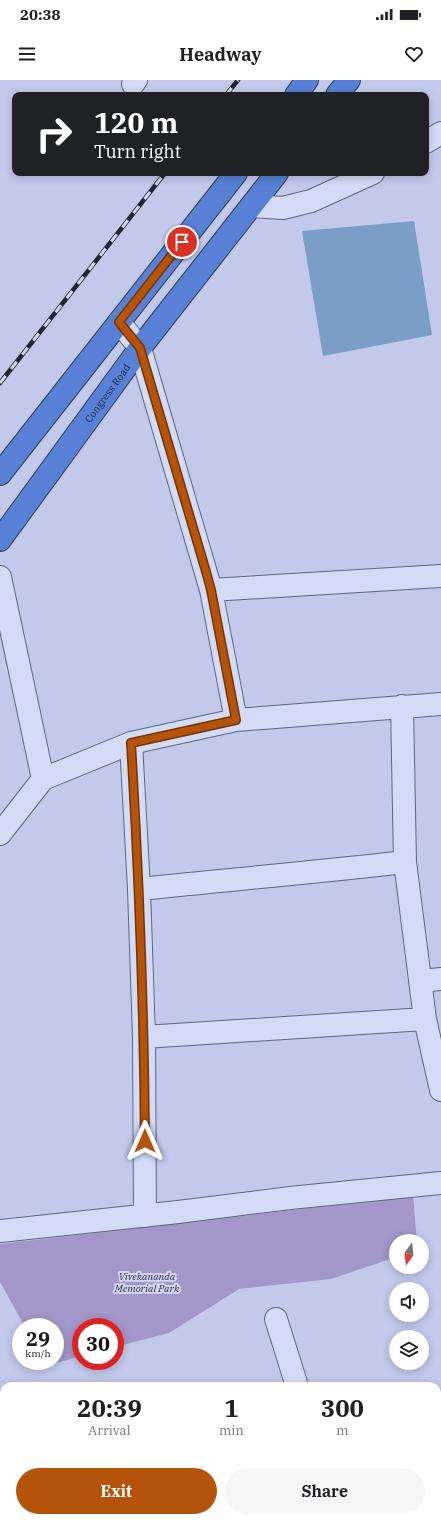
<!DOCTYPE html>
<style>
:root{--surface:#fff;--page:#f6f6f6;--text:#202124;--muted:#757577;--accent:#b45309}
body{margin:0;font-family:"IBM Plex Serif",serif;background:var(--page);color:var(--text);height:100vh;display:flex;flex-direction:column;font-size:15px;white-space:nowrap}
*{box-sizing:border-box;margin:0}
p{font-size:13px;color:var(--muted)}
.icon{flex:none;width:22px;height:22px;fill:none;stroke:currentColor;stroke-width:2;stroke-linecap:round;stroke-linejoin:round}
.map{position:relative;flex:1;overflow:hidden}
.drawer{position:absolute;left:0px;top:1302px;width:441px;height:140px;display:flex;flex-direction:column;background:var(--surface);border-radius:12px 12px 0 0;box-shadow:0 2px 10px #0003}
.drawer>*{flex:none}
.hud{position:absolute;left:12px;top:12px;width:417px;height:84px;border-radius:8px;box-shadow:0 2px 10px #0003;background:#202124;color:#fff;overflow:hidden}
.needle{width:26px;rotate:195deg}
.controls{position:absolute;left:389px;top:1154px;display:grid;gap:8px}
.controls a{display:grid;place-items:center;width:40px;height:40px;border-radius:50%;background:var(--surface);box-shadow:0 2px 10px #0003;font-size:20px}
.speed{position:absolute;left:12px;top:1238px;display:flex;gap:8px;font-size:20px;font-weight:700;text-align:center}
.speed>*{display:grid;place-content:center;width:52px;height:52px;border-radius:50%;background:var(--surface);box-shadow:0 2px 10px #0003;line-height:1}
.speed small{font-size:10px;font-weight:400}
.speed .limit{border:6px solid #d22;background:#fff;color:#111}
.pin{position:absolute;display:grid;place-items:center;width:34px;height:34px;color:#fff;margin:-17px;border:2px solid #fff;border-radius:50%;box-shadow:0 1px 4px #0007}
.me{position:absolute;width:44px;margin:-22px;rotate:0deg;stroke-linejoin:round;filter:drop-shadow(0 0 3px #0008)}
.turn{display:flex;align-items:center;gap:14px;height:84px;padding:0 16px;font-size:18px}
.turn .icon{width:52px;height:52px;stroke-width:2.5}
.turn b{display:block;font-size:28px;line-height:34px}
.eta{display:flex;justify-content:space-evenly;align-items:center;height:68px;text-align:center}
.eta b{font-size:24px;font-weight:700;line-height:28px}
.cta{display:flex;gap:8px;margin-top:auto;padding:8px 16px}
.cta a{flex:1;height:46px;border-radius:24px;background:var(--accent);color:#fff;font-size:16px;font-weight:700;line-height:46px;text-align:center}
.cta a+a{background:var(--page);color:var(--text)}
.status{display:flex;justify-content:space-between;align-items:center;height:28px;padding:0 20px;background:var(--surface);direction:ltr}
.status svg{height:11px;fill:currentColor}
header{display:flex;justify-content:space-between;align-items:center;height:52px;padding:0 16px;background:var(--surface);font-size:18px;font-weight:700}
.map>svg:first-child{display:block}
.green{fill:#a297c8}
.building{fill:#7a9ec7}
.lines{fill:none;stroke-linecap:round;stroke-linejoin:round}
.minor-casing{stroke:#5a6983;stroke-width:24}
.highway-casing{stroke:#2e3d51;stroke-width:24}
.minor{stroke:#d4dbf6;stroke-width:22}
.highway{stroke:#5780d6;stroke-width:22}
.rail-casing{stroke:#1e2734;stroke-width:4.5}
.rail{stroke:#d1d7f3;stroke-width:3;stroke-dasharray:9;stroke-linecap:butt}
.route-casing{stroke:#753606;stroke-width:10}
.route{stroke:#b45309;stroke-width:7}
.labels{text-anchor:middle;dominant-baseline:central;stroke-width:4;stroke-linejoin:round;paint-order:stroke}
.street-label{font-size:10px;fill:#1e2734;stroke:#d1d7f3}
.park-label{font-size:10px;font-style:italic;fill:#35254f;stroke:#d1d7f3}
</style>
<div class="status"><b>20:38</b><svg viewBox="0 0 49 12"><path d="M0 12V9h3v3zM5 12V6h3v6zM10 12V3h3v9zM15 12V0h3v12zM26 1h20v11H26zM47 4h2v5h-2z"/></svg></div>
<header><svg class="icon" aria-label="menu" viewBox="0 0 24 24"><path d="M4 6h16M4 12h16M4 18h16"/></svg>Headway<svg class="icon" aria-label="heart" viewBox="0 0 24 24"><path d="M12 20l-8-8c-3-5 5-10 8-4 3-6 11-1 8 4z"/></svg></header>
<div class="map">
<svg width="441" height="1442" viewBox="0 0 441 1442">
<rect width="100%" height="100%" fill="#c2c9eb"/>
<path class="green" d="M 413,1116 L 417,1161 L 396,1161 L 396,1177 L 331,1199 L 239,1209 L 169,1253 L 115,1267 L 115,1247 L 81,1247 L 81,1276 L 46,1286 L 43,1281 L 55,1281 L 55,1247 L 25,1247 L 0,1202 L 0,1164 Z"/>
<path class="building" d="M 414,141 L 432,255 L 323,276 L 302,151 Z"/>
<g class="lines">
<g class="minor-casing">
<path id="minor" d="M 133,4 L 136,0
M 426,62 L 441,53
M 252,126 L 283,128 L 311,121 L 373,93
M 119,242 L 140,268 L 211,510 L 236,640
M 0,497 L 43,699
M 211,510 L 441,496
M 402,626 L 405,782 L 425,939 L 441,1010
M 131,663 L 139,809 L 144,957 L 145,1136
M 0,754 L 43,699 L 131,663 L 236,640 L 441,624
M 139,809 C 228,800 317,792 405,782
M 421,901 L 441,899
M 144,957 L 425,939
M 0,1151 L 178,1132 L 290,1118 L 441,1103
M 276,1239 L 297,1306
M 0,1346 L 4,1349
M 0,1403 L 4,1405
M 58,1438 L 65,1442
M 156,1438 L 163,1442
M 336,1438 L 337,1442"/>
</g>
<g class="highway-casing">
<g id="highway">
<path d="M 296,15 L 307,0"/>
<path d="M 337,15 L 349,0"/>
<path d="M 0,394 L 236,93"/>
<path id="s1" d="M 0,460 L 140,268 L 277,93"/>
</g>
</g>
<use href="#minor" class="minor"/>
<use href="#highway" class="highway"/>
<g class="rail-casing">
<path id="rail" d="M 226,15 L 238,0
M 0,303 L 165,93"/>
</g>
<use href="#rail" class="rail"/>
</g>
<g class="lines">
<g class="route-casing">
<path id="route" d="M 145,1061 C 144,928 139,796 131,663 L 236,640 L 211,510 L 207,495 L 140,268 L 119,242 L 182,162"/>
</g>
<use href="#route" class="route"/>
</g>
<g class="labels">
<g class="street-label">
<text stroke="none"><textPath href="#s1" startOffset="182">Congress Road</textPath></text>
</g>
<g class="park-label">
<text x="147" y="1196">Vivekananda<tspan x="147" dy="12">Memorial Park</tspan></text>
</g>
</g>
</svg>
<div class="controls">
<a><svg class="needle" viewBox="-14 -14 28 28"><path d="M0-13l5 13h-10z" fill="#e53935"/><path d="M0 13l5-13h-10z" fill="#757577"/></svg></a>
<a><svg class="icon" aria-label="sound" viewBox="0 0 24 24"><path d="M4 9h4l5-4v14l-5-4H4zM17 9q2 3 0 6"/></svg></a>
<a><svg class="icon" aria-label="layers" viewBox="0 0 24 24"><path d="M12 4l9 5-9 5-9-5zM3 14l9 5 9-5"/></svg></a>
</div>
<div class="speed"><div>29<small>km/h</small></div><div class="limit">30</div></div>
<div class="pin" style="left:182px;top:162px;background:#d93025"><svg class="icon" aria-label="arrive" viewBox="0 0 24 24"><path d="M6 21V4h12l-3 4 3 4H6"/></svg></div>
<svg class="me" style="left:145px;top:1061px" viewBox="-20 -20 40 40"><path d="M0-17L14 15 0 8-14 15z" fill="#b45309" stroke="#fff" stroke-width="4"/></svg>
<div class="hud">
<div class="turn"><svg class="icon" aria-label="right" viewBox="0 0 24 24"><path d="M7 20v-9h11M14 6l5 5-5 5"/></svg><div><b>120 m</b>Turn right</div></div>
</div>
<section class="drawer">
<div class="eta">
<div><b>20:39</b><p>Arrival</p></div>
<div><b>1</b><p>min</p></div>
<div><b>300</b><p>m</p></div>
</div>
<div class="cta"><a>Exit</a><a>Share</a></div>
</section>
</div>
